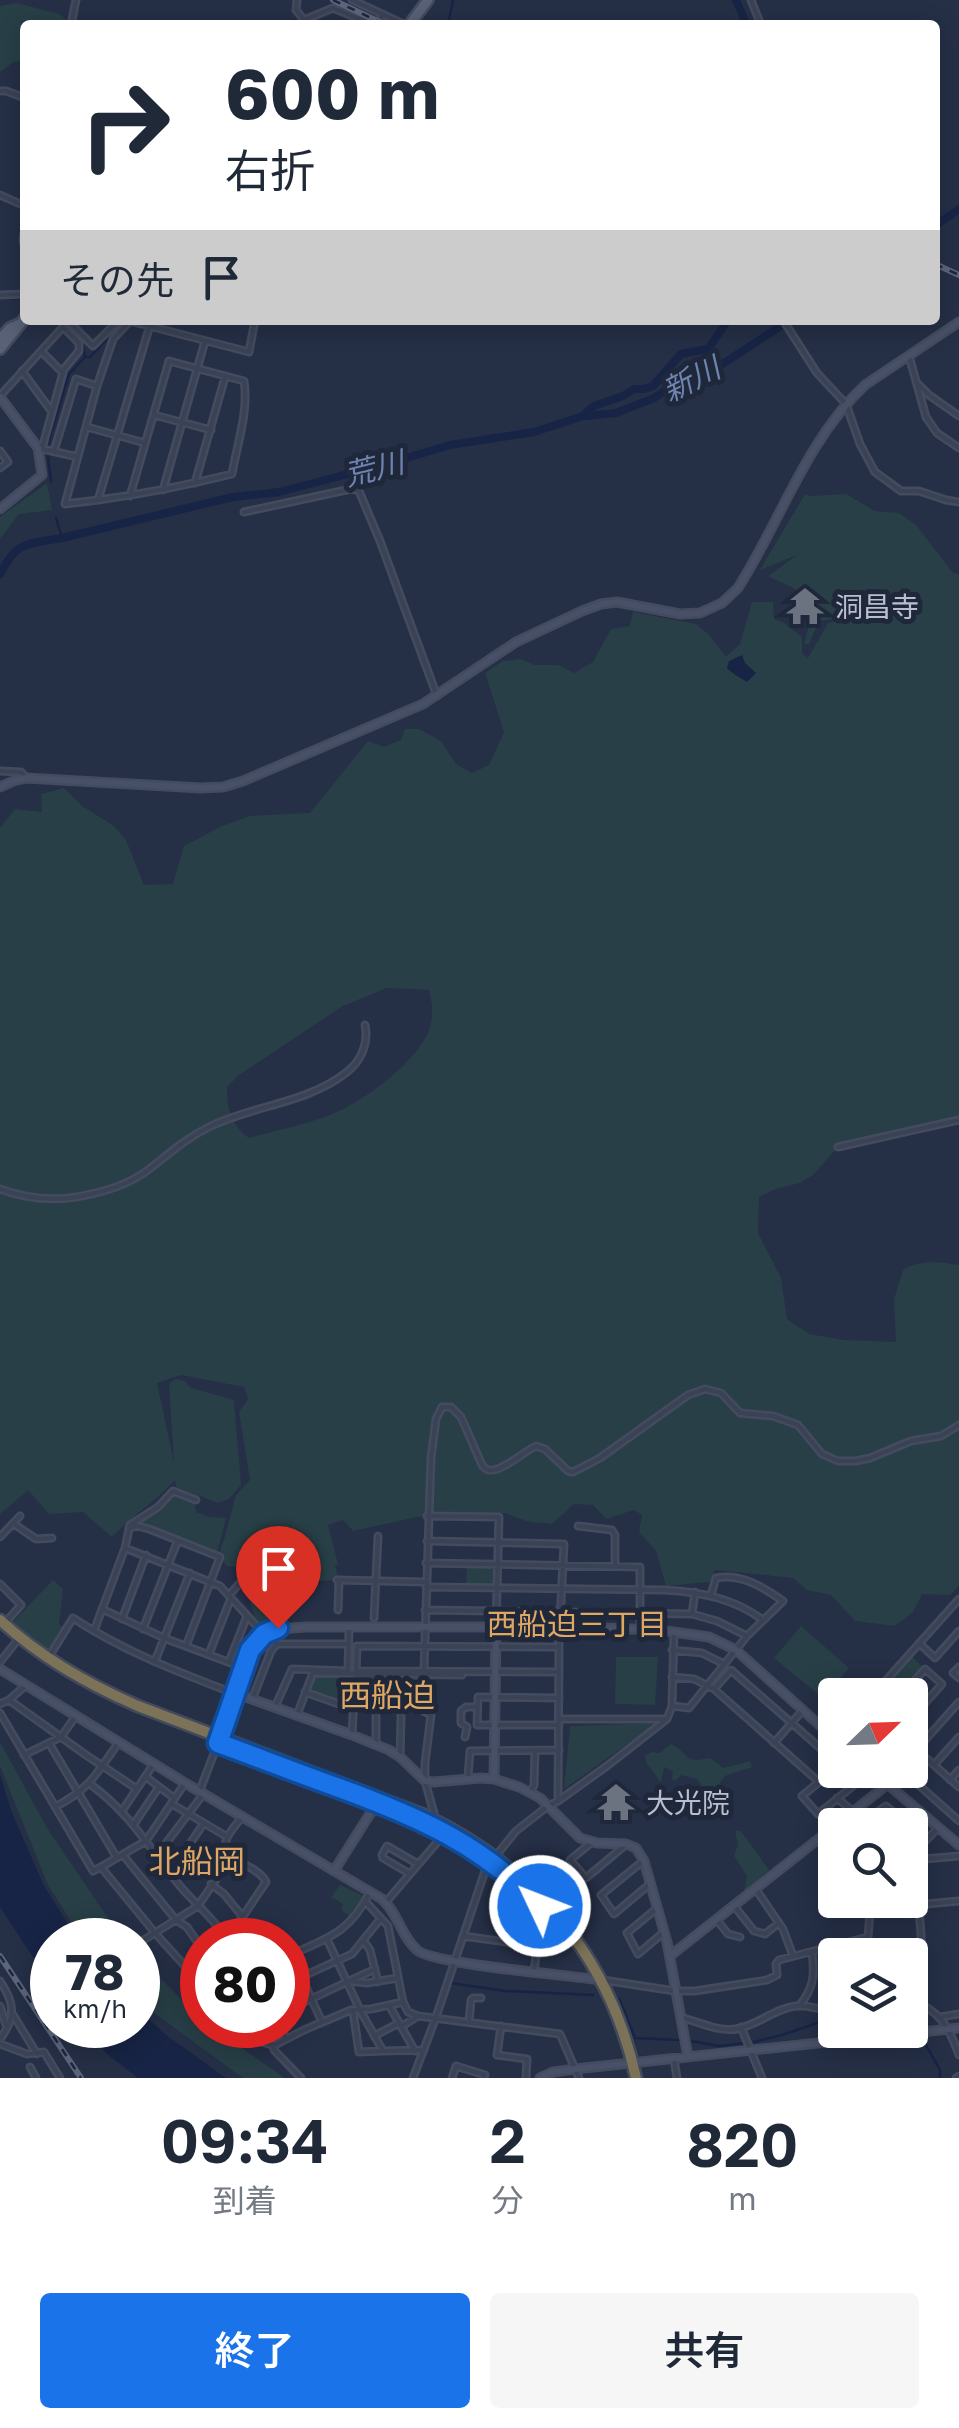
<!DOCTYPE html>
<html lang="ja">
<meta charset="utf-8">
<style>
:root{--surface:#fff;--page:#f6f6f7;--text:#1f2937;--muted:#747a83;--accent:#1a73e8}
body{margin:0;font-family:"Golos Text","Noto Sans JP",sans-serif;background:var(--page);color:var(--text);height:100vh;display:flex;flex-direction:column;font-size:38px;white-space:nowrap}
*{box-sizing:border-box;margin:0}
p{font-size:32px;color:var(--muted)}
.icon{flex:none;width:55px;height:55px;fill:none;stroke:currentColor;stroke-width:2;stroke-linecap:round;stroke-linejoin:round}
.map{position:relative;height:2078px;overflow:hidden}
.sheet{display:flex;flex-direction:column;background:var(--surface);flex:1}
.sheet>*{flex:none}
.banner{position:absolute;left:20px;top:20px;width:920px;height:305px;border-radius:10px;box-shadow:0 5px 25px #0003;background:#fff;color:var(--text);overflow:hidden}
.needle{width:65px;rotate:67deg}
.fabs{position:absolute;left:818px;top:1678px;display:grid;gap:20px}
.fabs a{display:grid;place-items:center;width:110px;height:110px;border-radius:10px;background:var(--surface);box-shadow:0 5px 25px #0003;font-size:50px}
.speed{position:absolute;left:30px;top:1918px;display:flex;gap:20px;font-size:50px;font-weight:700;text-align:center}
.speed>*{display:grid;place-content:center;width:130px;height:130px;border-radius:50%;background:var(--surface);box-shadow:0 5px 25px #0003;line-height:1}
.speed small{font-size:25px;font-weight:400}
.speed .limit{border:15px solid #d22;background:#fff;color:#111}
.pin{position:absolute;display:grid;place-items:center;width:85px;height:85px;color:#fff;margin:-102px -42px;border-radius:50% 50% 50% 0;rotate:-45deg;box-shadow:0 0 10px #0007}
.pin .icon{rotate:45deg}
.me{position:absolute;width:110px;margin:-55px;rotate:313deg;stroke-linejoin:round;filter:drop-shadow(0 0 8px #0008)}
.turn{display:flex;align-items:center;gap:35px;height:210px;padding:0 40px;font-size:45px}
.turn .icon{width:130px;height:130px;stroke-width:2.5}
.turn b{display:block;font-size:70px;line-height:85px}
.then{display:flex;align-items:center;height:95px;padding:0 40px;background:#0003;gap:20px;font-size:38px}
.eta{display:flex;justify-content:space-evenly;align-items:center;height:170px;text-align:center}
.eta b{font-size:60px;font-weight:600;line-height:70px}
.cta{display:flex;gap:20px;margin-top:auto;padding:20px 40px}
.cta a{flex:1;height:115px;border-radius:10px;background:var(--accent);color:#fff;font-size:40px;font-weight:600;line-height:115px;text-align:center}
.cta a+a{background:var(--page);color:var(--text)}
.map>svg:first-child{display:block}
.green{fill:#283f47;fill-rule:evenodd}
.water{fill:#172445}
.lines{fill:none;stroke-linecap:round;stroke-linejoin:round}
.stream{stroke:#172445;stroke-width:2.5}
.river{stroke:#172445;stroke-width:8}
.street-casing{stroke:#444b5e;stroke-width:9}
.secondary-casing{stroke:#444b5e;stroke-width:11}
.primary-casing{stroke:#444b5e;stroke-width:14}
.highway-casing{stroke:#424a5c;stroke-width:15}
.street{stroke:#3a4255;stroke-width:4}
.secondary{stroke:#485068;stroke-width:6}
.primary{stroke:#586175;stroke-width:9}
.highway{stroke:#7c7257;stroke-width:10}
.rail-casing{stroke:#5c657c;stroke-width:6}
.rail{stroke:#1f273b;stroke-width:2.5;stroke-dasharray:8;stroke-linecap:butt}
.route-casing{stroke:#114b97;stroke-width:25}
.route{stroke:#1a73e8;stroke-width:18}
.labels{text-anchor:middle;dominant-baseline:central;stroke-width:10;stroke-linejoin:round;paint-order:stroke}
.poi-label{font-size:28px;fill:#b8bece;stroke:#1f273b;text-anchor:start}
.water-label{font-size:30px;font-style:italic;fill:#6f83af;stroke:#1f273b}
.neighbourhood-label{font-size:30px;fill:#dea763;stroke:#1f273b}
.quarter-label{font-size:32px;fill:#dea763;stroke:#1f273b}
</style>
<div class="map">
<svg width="959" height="2078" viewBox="0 0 959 2078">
<rect width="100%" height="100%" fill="#252f46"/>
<path class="green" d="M 17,3 L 59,14 L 74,25 L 25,25 L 25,59 L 12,63 L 0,72 L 0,6 Z
M 47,483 L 52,510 L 19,514 L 0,539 L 0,517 Z
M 805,494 L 811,496 L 846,494 L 875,511 L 899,513 L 916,525 L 953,573 L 959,574 L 959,1125 L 856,1140 L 840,1145 L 813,1175 L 800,1183 L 775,1189 L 759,1197 L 758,1233 L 781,1278 L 787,1319 L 809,1334 L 844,1340 L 896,1342 L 894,1299 L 903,1270 C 921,1259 939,1262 959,1265 L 959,1586 L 950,1595 L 922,1594 L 913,1612 L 895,1626 L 855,1621 L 831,1595 L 807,1590 L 793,1578 L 715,1570 L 710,1582 L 666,1586 L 656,1551 L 639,1532 L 642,1515 L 634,1510 L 606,1519 L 593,1505 L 574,1504 L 552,1524 L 526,1521 L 505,1513 L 417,1517 L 353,1531 L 343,1520 L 328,1525 L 338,1564 L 335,1566 L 339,1580 L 313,1581 L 310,1579 C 285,1591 274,1590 279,1621 L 265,1629 L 255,1617 L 239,1567 L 226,1566 L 224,1562 L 219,1560 L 221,1546 L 224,1540 L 236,1495 L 250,1480 L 239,1412 L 248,1399 L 244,1387 L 181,1375 L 157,1383 L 174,1462 L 169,1384 L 175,1379 L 185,1381 L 191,1388 L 234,1400 L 241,1485 L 229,1499 L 218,1503 L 176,1487 L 175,1480 C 156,1501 132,1516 112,1537 L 83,1512 L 49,1514 L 28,1490 L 0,1514 L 0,828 L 15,809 L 42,812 L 41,794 L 64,788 L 82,806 L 114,826 L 126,840 L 144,885 L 173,884 L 184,846 L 222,826 L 250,816 L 310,813 L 368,741 L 384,747 L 401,740 L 405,729 L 419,729 L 441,741 L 456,764 L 472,773 L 489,765 L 504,732 L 485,673 L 503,661 L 521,659 L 535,665 L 558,665 L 574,673 L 593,662 L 611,629 L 630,626 L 633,612 L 696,624 L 709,635 L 726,657 L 740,644 L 752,602 L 773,602 L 774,619 L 784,623 L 802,637 L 802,654 L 808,658 L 828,623 L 849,619 L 868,621 L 854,594 L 861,615 L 819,621 L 809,644 L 804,644 L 816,599 L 768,576 L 797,555 L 760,570 ZM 387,988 L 429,990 C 433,1004 434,1021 427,1035 C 411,1066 364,1101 332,1114 C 306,1125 276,1130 249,1138 C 231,1125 227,1109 227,1087 L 239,1075 L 343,1006 Z
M 175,1494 L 195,1503 L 196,1512 L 210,1517 L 226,1518 L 217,1553 L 136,1523 L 160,1511 L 170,1497 Z
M 467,1567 L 493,1567 L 495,1583 L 493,1586 L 466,1586 Z
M 53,1580 L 63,1589 L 59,1624 L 64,1629 L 49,1650 L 12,1623 Z
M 801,1626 L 849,1668 L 823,1698 L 774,1658 Z
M 910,1655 L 924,1668 L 905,1689 L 890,1677 Z
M 616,1657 L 658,1657 L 655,1705 L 615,1704 Z
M 315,1674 L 351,1676 L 351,1707 L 310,1690 Z
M 657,1723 L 564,1789 L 570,1726 Z
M 0,1742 L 47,1828 L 123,1940 L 83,1940 L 48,1885 L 0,1766 Z
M 671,1744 C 690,1754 684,1764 710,1758 L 723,1768 L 750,1761 L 752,1767 L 725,1776 L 711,1795 L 705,1797 L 697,1810 L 694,1808 L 704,1789 L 697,1779 L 681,1775 L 675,1781 L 672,1779 L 673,1771 L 664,1767 L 661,1783 L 646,1762 L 645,1755 L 652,1752 L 660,1753 Z
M 735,1831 L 741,1831 L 769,1870 L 744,1891 L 747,1876 L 734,1856 L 738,1845 Z
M 340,1885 L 364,1896 L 349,1916 L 341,1910 L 343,1904 L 331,1897 Z
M 138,1956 L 202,2020 L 202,2025 L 209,2025 L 285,2078 L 243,2078 L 138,2001 Z"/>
<path class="water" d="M 742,655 L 745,663 L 756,673 L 747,682 C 742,679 730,672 727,668 L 729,661 Z
M 0,1775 L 12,1813 L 44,1886 L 78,1940 L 52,1940 L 52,1986 L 0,1907 Z
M 138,2009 L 166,2035 L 226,2078 L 138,2078 L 106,2053 L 81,2025 L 138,2025 Z"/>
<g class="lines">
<path class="stream" d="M 448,25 L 453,0
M 0,298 L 25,298
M 61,320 L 81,339 L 85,356
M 51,482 L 47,447 L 69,374 L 85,357 L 90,357 L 123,322
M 56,518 L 62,538
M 450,1983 L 506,1991 L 593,1995
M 619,1999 L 635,2038 L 680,2040
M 910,2024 L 913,2026
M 922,2038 L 940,2070 L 940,2078
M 691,2041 L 719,2046 L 745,2043
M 754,2042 L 782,2035 L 835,2017"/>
<path class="river" d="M 736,0 L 747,25
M 935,226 L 959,209
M 585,416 L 616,413 L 654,398 L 686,377 L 715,369 L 790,320
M 0,574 C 17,540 28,544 62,538 L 233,497 L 279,492 L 390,463 L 450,445 L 534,432 L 583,416 L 594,406 L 623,396 L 634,389 L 644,389 L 653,386 L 681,354 L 708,349 L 728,320"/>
<g class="street-casing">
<path id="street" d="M 297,0 L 296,10 L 304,20
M 352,0 L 406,25
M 751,0 L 761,25
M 71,25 L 76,0
M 298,25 L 304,20 L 333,8 L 374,25
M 377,25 L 383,14
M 0,91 L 6,91 L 25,98
M 0,195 L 25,206
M 25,227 L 23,240 L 25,249
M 0,295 L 25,294
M 70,320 L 69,322 L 93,346 L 119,320
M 126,320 L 249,352 L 255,320
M 783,320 L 817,373 L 846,404 L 860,444 L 875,472 L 901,491 L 919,491 L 946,500 L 959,502
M 130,321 L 113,339 L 97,386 L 65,504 L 98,500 L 150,325
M 41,351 L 63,373
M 909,356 L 926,417 L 937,433 L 959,448
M 22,371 L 52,412
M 916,382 L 929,395 L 959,416
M 0,396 L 63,327 L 79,343 L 79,351 L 64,369 L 43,445 L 38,448 L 78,457
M 154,415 L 211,430
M 87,427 L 145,443
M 0,451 L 8,462 L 0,468
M 54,451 L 76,379 L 97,386
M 195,483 L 225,377
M 163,490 L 205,341
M 98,500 C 143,494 188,485 232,474 C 237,445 249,410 244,381 L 169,361 L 130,496
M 244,512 L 351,489 L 359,491 L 380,541 L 437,696
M 0,771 L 21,772 L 26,778
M 838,1147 L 959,1120
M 0,1189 C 30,1200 60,1202 91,1194 C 110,1190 132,1182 148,1170 C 169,1154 186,1138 211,1126 C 255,1105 308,1103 347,1072 C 361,1061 369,1043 365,1025
M 427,1516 L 499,1517 L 496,1625
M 14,1524 L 36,1539 L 52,1538
M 578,1526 L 612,1530 L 615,1535 L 615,1565
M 129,1528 L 137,1526 L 149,1529 L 220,1557 L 186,1646
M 0,1537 L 20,1516
M 427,1541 L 564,1544 L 559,1640 L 558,1801
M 125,1548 L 220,1586 L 264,1634
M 426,1563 L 640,1567 L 640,1629
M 337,1580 L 426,1582
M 0,1584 L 21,1605 L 4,1624
M 426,1587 L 664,1590 C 701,1592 733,1598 763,1620
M 230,1594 L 240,1583
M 102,1609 L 164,1638 L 244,1668
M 338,1610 L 339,1580
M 425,1610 L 692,1614 L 717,1621 L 747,1636
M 692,1614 L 695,1592
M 374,1618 L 378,1536
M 122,1619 L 146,1555
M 143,1629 L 178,1540
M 94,1631 L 125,1548 L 130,1525 L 158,1507 L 173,1491 L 196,1500
M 919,1643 L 935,1658 L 959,1631
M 672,1650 L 702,1653 L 724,1664
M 209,1654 L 231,1598
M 50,1655 L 73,1618 C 123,1651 178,1672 233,1693
M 155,1661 L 190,1573
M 0,1662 L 16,1642
M 229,1662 L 247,1616
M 959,1667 L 953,1673 L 959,1678
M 424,1671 L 431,1458 L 436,1419 L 442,1407 L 451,1407 L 461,1417 L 482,1465 C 484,1467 486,1470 489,1470 C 500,1473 525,1451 536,1446 L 545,1449 L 568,1471 L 573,1472 L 600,1458 L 688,1395 L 705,1389 L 721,1393 L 740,1413 L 773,1416 L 798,1425 L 822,1454 L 838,1461 L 856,1461 L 870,1458 L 911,1441 L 941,1436 L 959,1425
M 559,1672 L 356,1671 L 357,1646 L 559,1647
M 316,1673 L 462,1675
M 672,1677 L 694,1679 L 714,1689 L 819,1782
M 25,1686 L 9,1700 L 86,1755 L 137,1789
M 714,1689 L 731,1670 L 835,1761
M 305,1692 L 353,1709
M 873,1695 L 959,1599
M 902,1695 L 925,1669 L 942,1684 L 910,1720
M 253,1697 L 271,1651 L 277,1644 L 349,1644
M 559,1698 L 478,1697 L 477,1725 L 559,1725
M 0,1704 L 9,1700
M 673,1706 L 689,1708 L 747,1636 L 783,1601 C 763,1587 741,1573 716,1578 L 711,1595
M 275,1707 L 292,1669 L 348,1671 L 349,1628
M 0,1713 L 93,1871 L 101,1867
M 297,1715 L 314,1670
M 559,1719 L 667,1719
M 352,1735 L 355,1678 L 376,1678 L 376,1744
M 465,1737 L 467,1727 L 461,1723 L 461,1711 L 466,1707 L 476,1707
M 49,1743 L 117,1858
M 774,1743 L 803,1710
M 910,1744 L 959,1787
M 24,1755 L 61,1737 L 75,1717
M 400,1757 L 402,1680 L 424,1681 L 425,1712 L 431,1715 L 425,1763 L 425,1781 L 435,1817
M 910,1757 L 959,1702
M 934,1765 L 959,1737
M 835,1769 L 802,1796 L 818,1814 L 858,1782 L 845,1770
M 902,1770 L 959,1821
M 146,1777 L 174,1798
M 468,1777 L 470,1751 L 559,1750
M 950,1780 L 959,1770
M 185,1783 L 146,1841 L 101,1867 L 155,1933 L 202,1985
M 90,1784 C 131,1814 149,1848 180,1886 C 195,1904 215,1919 227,1940
M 888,1784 L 899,1770
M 200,1790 L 218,1743
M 531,1791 L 534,1785 L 535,1752
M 837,1798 L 869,1825
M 172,1804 L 224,1835
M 55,1807 C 91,1788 96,1774 119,1742
M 122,1811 L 153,1765
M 865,1821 L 886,1806 L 909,1825
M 134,1824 L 159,1787
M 910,1826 L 925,1839
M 592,1842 L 570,1860 L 586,1878 L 623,1847
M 164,1846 L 204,1793
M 914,1853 L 938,1828
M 123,1855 L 176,1920 L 187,1927 L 202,1949
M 913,1860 L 959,1856
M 643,1861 L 601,1895 L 614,1914 L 651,1883
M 170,1873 L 204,1823
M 410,1874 L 383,1858 L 382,1855 L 387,1846 L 418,1864
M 211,1884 L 224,1894 L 242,1916
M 757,1891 L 783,1929 L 793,1956
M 365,1901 L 388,1926 L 403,2002 L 408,2012 L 418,2016 L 560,2034 L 579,2078
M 386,1902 L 446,1832
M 735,1907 L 754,1931 L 765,1934 L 779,1923
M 656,1909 L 627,1933 L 638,1954 L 664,1932
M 717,1920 L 728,1934 L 740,1937
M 463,1936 L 535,1946 L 537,1949 L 534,1971
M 327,1939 L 360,2010 L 383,2051 L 424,2050
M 227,1940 L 266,1882 C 258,1864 217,1860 227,1838 C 230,1831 237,1824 241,1818
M 142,1941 L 198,1906 L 231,1857
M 364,1941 L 370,1950 L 378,1982
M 291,1954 L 322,2022
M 288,1956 C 327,1938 349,1934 370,1892
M 603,1980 L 675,1991 L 695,1991 L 767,1980 L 777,1975 L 776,1964 L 779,1960 L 868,1937 L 870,1912 L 873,1909 L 959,1901
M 0,1981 C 15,2003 16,2018 0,2039
M 349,1981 L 375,1969
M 288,1983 L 352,1954 L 381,1918
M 198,2000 L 202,1996
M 910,2000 C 939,2009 949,2027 959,2055
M 389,2005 L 415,2051
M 0,2006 L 6,2025
M 799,2006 C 814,1988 815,1975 812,1952
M 288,2010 L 349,1981 L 367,1983 L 398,1978
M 353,2011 L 359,2052 L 383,2051
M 12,2013 L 37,2054
M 910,2016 C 931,1975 918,1900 912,1855
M 680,2017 C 696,2021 718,2032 736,2029 C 757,2026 775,2008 796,2006 C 814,2004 818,2014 835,2004
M 940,2017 L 959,2014
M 469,2022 L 471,2000 L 473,1998 L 481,1998
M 249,2025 L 256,2040 L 272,2045
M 263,2025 L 275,2051 L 301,2078
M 280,2025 L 286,2039
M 501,2026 L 497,2055 L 527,2059 L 526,2078
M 401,2027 L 418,2016
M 741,2027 L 762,2078
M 374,2036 L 399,2023
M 0,2044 L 27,2054 L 44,2052 L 60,2078
M 273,2046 L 304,2030 L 351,2010 L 371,2009 L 403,2002
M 674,2059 L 677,2078
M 30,2067 L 36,2078
M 413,2078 L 436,2017 L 486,1868 L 516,1831 L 548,1806 L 558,1801 L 607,1766 L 667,1719 L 672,1706 L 674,1632
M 452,2078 L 456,2066 L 485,2075 L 483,2078
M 956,2078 L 959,2076"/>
</g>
<g class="secondary-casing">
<path id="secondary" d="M 0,397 L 38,448 L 42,475 L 0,509
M 0,787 L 16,780 L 26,778 L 201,788 L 223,787 L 243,781 L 423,704 L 516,642 L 582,611 L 601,604 L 617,602 L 680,614 L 700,613 L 722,603 L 738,588 C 780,522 807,439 865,385 L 959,322
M 0,1669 L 185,1783 L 382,1899 C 398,1913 401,1936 417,1950 C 432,1964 564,1975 593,1979
M 235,1693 L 352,1735 L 389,1750 L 400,1757 L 425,1781 L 434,1782 L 481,1778 L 494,1779 L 519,1787 L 540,1798 L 580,1838 L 597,1843 L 626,1844 L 636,1848 L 644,1861 L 667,1942 L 688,2057
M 218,1743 L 255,1642 C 270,1628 286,1628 306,1627 L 575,1627 L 659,1630 L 709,1637 L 736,1650 L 835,1739
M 871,1770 L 959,1845
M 494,1779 L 496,1628
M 334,1871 L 373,1809
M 670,1956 L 888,1784
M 540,2078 L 553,2072 L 575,2069 L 959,2028"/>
</g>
<g class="primary-casing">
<path id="primary" d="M 409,25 L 428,0
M 0,339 L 10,328 L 19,324
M 0,349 L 25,318"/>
</g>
<g class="highway-casing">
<path id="highway" d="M 0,1620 C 41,1658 87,1684 138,1706 L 424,1815 C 534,1867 610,1958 636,2078
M 369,1798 L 373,1809 L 386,1805"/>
</g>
<use href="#street" class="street"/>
<use href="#secondary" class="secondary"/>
<use href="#primary" class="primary"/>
<use href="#highway" class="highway"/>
<g class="rail-casing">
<path id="rail" d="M 333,0 L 386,25
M 935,264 L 959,275
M 0,1956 L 81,2078"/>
</g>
<use href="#rail" class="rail"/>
</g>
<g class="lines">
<g class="route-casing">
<path id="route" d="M 278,1628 L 264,1634 L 250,1650 L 218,1743 C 259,1758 300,1774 342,1789 C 418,1817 483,1845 540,1906"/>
</g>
<use href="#route" class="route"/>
</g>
<defs>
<g id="temple-bare" transform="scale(3)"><path d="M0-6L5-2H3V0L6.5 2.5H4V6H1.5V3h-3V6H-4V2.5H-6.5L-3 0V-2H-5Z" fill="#6b7280" stroke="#1f273b" stroke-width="2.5" paint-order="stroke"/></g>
</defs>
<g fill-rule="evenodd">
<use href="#temple-bare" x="805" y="606"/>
<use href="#temple-bare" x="616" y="1802"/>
</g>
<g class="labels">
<g class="poi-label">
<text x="835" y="606">洞昌寺</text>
<text x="646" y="1802">大光院</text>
</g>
<g class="water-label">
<text transform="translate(691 379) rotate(-27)">新川</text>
<text transform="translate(374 468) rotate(-14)">荒川</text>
</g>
<g class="neighbourhood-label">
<text x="577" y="1624">西船迫三丁目</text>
</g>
<g class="quarter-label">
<text x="387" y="1695">西船迫</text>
<text x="197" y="1861">北船岡</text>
</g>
</g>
</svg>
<div class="fabs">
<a><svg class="needle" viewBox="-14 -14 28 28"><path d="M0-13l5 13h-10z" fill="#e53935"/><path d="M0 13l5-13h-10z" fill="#747a83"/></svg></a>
<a><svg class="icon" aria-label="search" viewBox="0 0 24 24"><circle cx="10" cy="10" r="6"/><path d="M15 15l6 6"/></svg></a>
<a><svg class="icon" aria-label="layers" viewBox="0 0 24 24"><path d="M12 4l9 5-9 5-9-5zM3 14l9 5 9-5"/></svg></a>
</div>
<div class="speed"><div>78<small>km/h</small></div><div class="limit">80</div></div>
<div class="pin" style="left:278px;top:1628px;background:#d93025"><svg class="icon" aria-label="arrive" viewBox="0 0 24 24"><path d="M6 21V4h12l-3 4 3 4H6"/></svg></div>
<svg class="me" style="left:540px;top:1906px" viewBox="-20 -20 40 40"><circle r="17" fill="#1a73e8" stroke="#fff" stroke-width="3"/><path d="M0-11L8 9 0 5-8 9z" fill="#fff"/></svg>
<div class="banner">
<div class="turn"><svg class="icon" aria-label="right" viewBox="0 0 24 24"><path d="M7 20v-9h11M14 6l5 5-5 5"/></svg><div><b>600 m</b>右折</div></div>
<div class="then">その先<svg class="icon" aria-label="arrive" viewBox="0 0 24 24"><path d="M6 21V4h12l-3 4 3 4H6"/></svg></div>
</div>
</div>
<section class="sheet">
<div class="eta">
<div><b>09:34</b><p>到着</p></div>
<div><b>2</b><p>分</p></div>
<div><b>820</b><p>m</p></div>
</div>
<div class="cta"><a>終了</a><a>共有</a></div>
</section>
